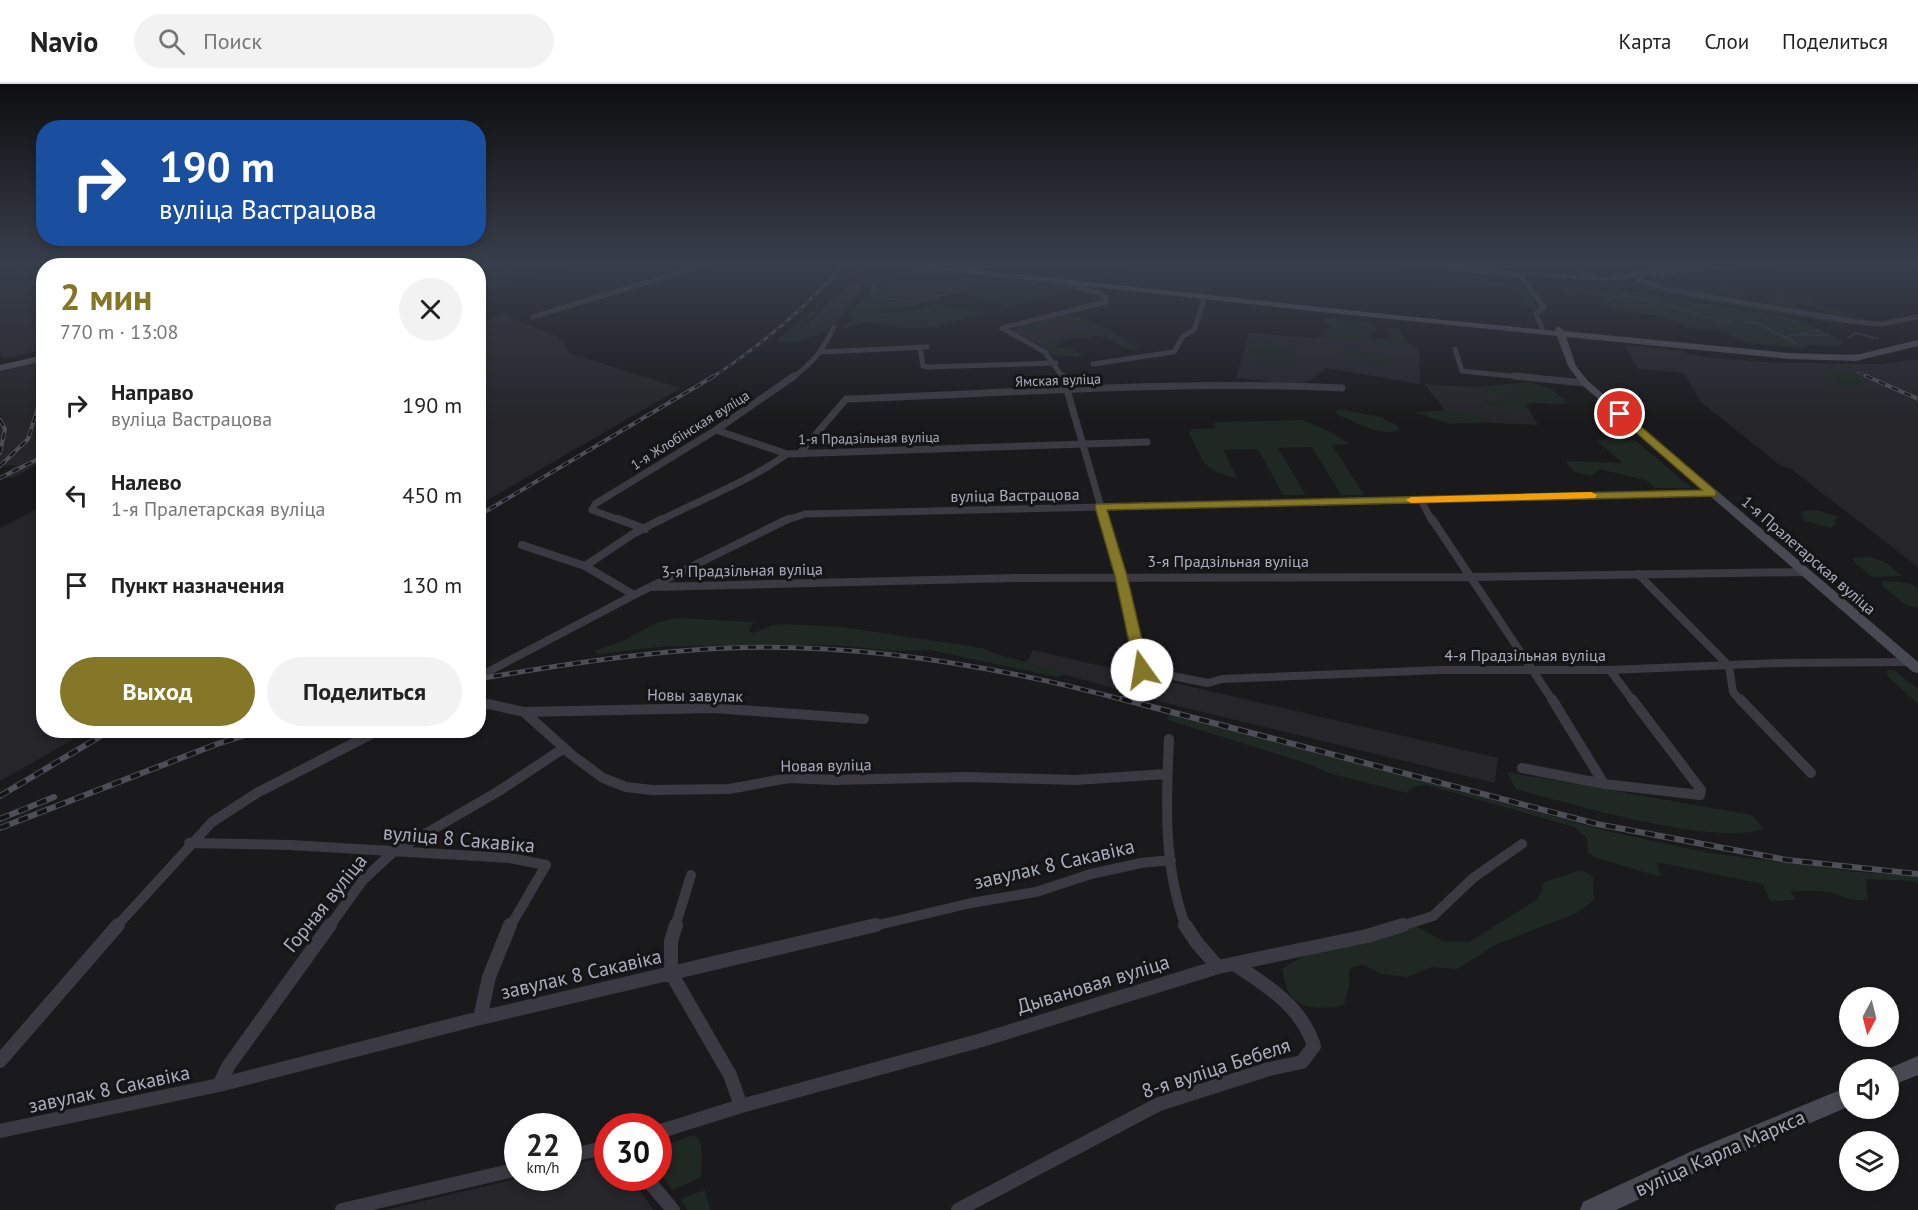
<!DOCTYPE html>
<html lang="ru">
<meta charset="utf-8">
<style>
:root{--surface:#fff;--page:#f2f2f2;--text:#222;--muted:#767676;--line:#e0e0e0;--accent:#857728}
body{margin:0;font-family:"PT Sans",sans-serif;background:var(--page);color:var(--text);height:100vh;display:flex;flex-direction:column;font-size:22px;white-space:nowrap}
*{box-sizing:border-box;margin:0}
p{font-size:20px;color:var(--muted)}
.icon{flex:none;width:33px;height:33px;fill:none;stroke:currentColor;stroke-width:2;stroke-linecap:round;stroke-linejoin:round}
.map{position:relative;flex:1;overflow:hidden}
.drawer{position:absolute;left:36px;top:174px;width:450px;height:480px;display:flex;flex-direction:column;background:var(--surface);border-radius:24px;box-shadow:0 3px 9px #0003}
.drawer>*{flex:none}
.banner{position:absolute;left:36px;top:36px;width:450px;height:126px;border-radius:24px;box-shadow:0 3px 9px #0003;background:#1a4fa0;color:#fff;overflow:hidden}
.needle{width:39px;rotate:187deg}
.buttons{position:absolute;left:1839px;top:903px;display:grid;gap:12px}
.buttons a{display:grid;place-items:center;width:60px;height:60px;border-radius:50%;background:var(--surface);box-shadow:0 3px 9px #0003;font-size:30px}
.speed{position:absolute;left:504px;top:1029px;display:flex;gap:12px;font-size:30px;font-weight:700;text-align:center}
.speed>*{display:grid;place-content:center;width:78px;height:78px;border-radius:50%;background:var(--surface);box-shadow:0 3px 9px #0003;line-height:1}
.speed small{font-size:15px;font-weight:400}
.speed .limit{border:9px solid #d22;background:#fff;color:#111}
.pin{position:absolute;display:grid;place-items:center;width:51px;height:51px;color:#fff;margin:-26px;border:3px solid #fff;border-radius:50%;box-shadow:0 2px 6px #0007}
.me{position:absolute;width:66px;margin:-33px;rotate:347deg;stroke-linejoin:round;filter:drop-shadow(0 0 4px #0008)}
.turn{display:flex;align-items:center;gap:21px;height:126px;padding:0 24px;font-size:27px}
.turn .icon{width:78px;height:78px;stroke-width:2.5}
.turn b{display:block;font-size:42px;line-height:51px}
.round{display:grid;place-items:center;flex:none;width:63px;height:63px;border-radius:32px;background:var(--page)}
.head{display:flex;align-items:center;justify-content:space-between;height:102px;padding:0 24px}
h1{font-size:36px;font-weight:800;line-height:45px;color:var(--accent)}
.button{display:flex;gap:12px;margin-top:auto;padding:12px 24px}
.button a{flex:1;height:69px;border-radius:36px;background:var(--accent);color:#fff;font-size:24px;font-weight:800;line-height:69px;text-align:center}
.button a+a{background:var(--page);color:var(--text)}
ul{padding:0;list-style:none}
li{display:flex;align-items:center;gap:18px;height:90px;padding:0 24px}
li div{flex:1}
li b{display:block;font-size:22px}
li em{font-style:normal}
header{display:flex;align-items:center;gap:36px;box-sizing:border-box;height:84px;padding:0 30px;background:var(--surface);border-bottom:2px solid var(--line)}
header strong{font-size:28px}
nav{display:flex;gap:33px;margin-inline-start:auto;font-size:21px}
.search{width:420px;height:54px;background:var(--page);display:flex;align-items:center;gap:15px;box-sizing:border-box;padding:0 21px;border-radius:33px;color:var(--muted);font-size:22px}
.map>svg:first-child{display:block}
.built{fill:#26262a}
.green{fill:#1f2822}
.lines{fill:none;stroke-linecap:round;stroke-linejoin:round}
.stream{stroke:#2e3642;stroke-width:1.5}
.minor-far4{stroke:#3b3a42;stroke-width:5}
.minor-far3{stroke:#3b3a42;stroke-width:7}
.minor-far2{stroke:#3b3a42;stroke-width:8}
.minor-far1{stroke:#3b3a42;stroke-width:10}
.minor{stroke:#3b3a42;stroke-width:14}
.secondary{fill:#484952;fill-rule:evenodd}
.tram{stroke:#4d4e57;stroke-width:1.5}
.rail-far3-casing{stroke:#4d4e57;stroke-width:3}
.rail-far2-casing{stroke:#4d4e57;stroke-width:4}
.rail-far1-casing{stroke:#4d4e57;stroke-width:5}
.rail-casing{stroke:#4d4e57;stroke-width:6}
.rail-far3{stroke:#151518;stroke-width:1.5;stroke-dasharray:5;stroke-linecap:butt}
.rail-far2{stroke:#151518;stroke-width:2;stroke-dasharray:7;stroke-linecap:butt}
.rail-far1{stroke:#151518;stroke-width:3;stroke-dasharray:8;stroke-linecap:butt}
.rail{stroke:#151518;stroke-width:4;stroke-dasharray:10;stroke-linecap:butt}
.route{fill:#857728;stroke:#564d1a;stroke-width:1.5}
.slow{fill:#f59e0b}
.labels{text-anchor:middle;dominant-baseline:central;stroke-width:6;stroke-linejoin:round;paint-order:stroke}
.far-street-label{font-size:14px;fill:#abaebd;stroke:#151518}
.street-label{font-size:16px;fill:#abaebd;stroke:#151518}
.near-street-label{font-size:20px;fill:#abaebd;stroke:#151518}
</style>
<header>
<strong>Navio</strong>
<div class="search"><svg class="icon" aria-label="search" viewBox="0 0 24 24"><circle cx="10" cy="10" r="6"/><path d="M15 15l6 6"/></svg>Поиск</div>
<nav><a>Карта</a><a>Слои</a><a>Поделиться</a></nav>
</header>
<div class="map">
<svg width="1918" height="1126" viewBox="0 0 1918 1126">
<rect width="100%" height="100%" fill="#1a1a1c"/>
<path class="built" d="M 72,179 L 455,179 L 458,181 L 49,182 Z
M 528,179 L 578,179 L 538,188 L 479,208 L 479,189 Z
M 954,179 L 1123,179 L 1110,196 Z
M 43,182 L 43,266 L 3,275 L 0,271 L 0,186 Z
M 901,189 L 932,191 L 973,195 L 960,205 L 915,216 L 878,213 L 875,193 Z
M 852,198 L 864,199 L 847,226 L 828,245 L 803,244 Z
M 503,230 L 563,255 L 569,269 L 681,304 L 479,421 L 479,240 Z
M 1067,230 L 1104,246 L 1044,263 L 1012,246 Z
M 1249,249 L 1313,254 L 1323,252 L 1323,249 L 1405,257 L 1419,265 L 1420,300 L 1327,284 L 1311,296 L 1292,300 L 1236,294 Z
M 1625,261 L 1686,267 L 1688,270 L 1712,274 L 1781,279 L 1881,280 L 1918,275 L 1918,483 L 1791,385 L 1781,382 L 1700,317 L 1684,289 L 1638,285 Z
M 43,277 L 43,377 L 12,394 L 0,393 L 16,381 L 0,382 L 0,288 Z
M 1424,300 L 1517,306 L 1538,341 L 1450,337 L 1439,318 Z
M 43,422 L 44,646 L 88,647 L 0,697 L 0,444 Z
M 1033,566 L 1498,674 L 1495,699 L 1178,622 L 1026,580 Z
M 607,1072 L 608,1094 L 632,1094 L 653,1126 L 385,1126 L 519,1094 L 568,1094 L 569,1081 Z"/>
<path class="green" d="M 876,179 L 967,189 L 967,190 L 959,194 L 901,189 L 877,189 L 863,197 L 845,194 L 857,185 Z
M 1109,179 L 1124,179 L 1124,184 C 1107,200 1074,195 1052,190 L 1051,184 L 1060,182 L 1062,187 L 1076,189 Z
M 1513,179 L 1610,179 L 1626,187 C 1594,194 1541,197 1513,179 Z
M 1406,181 L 1440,183 L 1454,190 L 1490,193 L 1521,203 L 1528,207 L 1538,225 L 1527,222 L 1522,212 L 1508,204 L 1417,195 L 1416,194 L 1445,194 L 1438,187 L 1411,186 L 1404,182 Z
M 889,191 L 900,192 L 879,203 L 888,203 L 880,211 L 904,214 L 909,209 C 935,217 959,205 979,191 L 1049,198 L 1076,205 L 1009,222 L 958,208 L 911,223 L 866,230 L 912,226 L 940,219 L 947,224 L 982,226 L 986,229 L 934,243 L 911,245 L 867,238 L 838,245 L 858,233 L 848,233 L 839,239 L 869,208 L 870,199 L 879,192 Z
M 1664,199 L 1700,204 L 1694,199 C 1711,198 1736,205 1748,215 L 1675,204 Z
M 1608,200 L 1643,202 L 1829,234 L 1846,241 Z
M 1559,202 L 1603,208 L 1611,205 L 1629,207 L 1782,232 C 1801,236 1826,248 1844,258 L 1837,262 L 1808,261 L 1805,264 L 1746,259 L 1721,247 L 1697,246 L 1658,232 L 1612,226 L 1597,220 L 1604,217 L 1600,212 L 1564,210 Z
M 1777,208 L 1820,216 L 1811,218 L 1869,237 L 1815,229 L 1830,227 L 1797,220 L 1797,223 L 1806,226 L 1803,227 L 1763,217 L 1770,215 L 1768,212 L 1779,214 Z
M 812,228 L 818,228 L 806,237 L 804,244 L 828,244 L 826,247 L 797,259 L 780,258 L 777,256 Z
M 1054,231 C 1084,228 1116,248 1139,265 C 1122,268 1109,250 1091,252 L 1093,256 L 1071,253 L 1056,262 L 1061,264 L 1074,262 L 1075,266 L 1082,271 L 1080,273 L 1053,271 L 1042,263 L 1057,253 L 1091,246 L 1064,237 L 1028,240 L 1040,245 C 1032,247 1023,249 1018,242 Z
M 1329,234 L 1368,238 L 1375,242 L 1376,247 L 1368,253 L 1382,256 L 1392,255 L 1385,244 L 1400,244 L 1406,257 L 1401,262 L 1325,254 L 1321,251 L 1329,249 L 1325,246 L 1330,243 L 1323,236 Z
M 1252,257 L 1297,263 L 1294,281 L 1248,276 Z
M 1347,265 L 1377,270 L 1389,277 L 1380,282 L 1354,273 L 1352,278 L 1339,278 L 1337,276 L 1345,271 L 1343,266 Z
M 1830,286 L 1852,289 L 1870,296 C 1859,303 1840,307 1827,300 L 1839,298 L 1827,289 Z
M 1531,298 L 1551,305 L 1567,318 C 1555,324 1539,315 1526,321 L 1526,326 L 1490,322 L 1484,317 L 1507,315 L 1506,312 L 1473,303 Z
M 1338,325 L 1381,333 L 1398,342 L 1399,346 C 1383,354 1352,337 1337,330 L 1335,328 Z
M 1452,326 L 1482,333 L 1491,338 L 1449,340 L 1415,328 Z
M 1302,336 L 1329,347 L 1349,360 L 1332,361 L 1364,411 L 1341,411 L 1312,363 L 1278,364 L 1306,411 L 1283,411 L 1258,365 L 1223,366 L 1237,394 C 1204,388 1203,377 1189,349 L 1192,345 L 1216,344 L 1214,338 Z
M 1617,354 L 1636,357 L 1692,404 L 1655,404 L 1645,396 L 1600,385 L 1591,392 L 1574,388 L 1566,377 L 1623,379 L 1597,357 Z
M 1817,426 L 1839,433 L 1834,437 L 1837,440 L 1831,444 L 1805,437 L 1802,431 L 1804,427 Z
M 1870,473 L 1885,478 L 1902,492 L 1872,493 L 1855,479 L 1853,474 Z
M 1883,497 C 1896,498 1908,496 1918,505 L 1918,524 L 1906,521 L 1882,502 Z
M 674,534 L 754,538 L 749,547 L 754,549 L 772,541 L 785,540 L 842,543 L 983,564 C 990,571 1048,582 1065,590 L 1057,593 L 930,566 L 893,567 L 836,561 L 667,562 L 599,570 L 594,567 L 623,557 L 656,539 Z
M 1886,586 L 1894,586 L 1918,605 L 1918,620 L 1888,593 Z
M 1169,629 L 1611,748 L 1710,769 L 1856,788 L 1918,792 L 1918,800 L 1913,797 L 1866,795 L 1868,815 C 1856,819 1846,814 1836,810 C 1823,805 1803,808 1790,807 L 1796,816 L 1770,817 L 1763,800 L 1657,778 L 1661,793 L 1594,773 L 1588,768 L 1587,754 L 1574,743 L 1427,701 C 1418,701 1412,702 1407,709 L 1325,688 L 1312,681 L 1168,636 Z
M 1507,688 L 1752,731 L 1763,745 C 1712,762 1572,720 1516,705 Z
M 1581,786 L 1593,792 L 1594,816 L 1577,829 L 1497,860 L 1457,885 L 1431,883 L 1407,893 L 1382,890 L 1363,880 L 1349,885 L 1349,902 L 1344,921 C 1328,925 1298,927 1288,908 C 1285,902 1284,892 1282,885 L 1302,873 L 1416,842 L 1443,857 L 1469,858 L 1538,815 L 1544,798 Z
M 693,1051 L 699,1054 L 702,1069 L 701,1093 L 672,1106 L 659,1087 L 659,1064 Z
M 705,1106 L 710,1126 L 687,1126 L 681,1115 Z"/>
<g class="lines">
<path class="stream" d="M 1566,179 L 1586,191
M 858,185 L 852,192 L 863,195
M 874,198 L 871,209 L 873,213 L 912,218 L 965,206
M 1621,211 C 1658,217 1693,230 1730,239
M 1603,219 L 1609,215 L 1626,213
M 1745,238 L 1757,239 L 1796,259
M 1801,251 L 1829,251
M 1783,253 L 1820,246
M 1848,254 L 1856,249 L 1878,255"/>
<path class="minor-far4" d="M 1422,179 L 1521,192 L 1544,223 L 1536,230 L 1542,244
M 1707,180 L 1633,189 L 1639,196 L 1670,206 L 1857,238 L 1881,240 L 1918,233
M 533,233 L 710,179
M 1002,244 L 1045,268 L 1063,294
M 1002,244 L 1106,218 L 1105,212 L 1099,209 L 1053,197 L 1056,193
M 920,263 L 923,282 L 928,283 L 1056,279
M 1455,265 L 1462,287 L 1530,294
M 822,268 L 927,263
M 1093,280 L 1174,268 L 1183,252 L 1194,246 L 1205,213
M 792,294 C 813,279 823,266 834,243"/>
<path class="minor-far3" d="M 1063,292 L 1105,437
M 1515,292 L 1585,299
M 716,346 L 787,370
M 800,369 L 846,315 C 1011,309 1177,296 1342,304
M 1421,416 L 1432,437
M 622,437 L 592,426 L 595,420 L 716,346 L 794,292
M 659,437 C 702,415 748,398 787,370 L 1147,358
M 784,437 L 805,430 L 1712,409"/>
<path class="minor-far2" d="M 618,435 L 645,445
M 1105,435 L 1121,492 L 1142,586 L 1208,599 L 1222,595 L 1440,586 L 1610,586 L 1778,579 L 1910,578
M 1432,435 L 1553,617
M 522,461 L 585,482 L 634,511
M 585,482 L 633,450 L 662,435
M 1638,490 L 1729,582 L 1733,608 L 1741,617
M 654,503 L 1014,494 L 1470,493 L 1805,488
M 1610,586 L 1633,617
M 478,593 L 634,511 L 788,435"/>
<path class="minor-far1" d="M 1552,615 L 1604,700
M 1740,615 L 1811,689
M 478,622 L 489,620 L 524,628 L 572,671 L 603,694 L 626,703 L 652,706 L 729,705 L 789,694 L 834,696 L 967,693 L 1075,696 L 1167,690
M 524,628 L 714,624 L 864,635
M 1169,655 C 1166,718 1163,783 1186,843
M 1522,684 L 1604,700 L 1700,711 L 1701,706 L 1632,615
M 189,759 L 290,761 L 510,774 L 546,781 L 510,843
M 116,843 L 212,738 L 257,709 L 379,646
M 329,843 L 363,796 L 392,769 L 499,707 L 564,664
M 675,843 L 691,791
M 870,843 L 971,819 L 1036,808 L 1091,790 L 1141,779 L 1171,776
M 1398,843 L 1433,832 L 1473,794 L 1522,760"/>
<path class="minor" d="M 676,841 L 671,857 L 671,889 L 730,991 L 741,1022
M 1185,841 L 1197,859 L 1218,883
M 480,934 L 489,893 L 510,841
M 0,977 L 118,841
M 219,1001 L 229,981 L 330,841
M 0,1047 L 219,1001 L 480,934 L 876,841
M 658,1048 L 741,1022 L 982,956 L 1218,883 L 1367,852 L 1403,841
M 568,1072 L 608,1063
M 646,1094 L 673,1126
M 342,1126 L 518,1085
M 958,1126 L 1159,1020 L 1269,985 L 1302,978 L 1314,962 C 1301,922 1268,902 1234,880"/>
<path class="secondary" d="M 496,179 L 510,179 L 478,187 L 478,183 Z
M 889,179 L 913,179 L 1321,224 L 1555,247 L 1556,243 L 1559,243 L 1564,247 L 1789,269 L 1856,271 L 1918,256 L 1918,262 L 1856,277 L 1789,275 L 1566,253 L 1576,282 L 1588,297 L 1918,578 L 1918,589 L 1913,588 L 1582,301 L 1568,282 L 1557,252 L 1321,228 L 893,181 Z
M 44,271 L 44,277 L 0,287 L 0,281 Z
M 1918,972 L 1918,991 L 1888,1003 L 1888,986 L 1885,986 Z
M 1850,1002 L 1850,1022 L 1708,1083 L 1616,1126 L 1580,1126 L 1583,1118 L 1692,1067 Z"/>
<path class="tram" d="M 905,179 L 1433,236 L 1812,273 L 1862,271 L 1918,257
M 478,183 L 500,179
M 0,283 L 44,272"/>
<g class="rail-far3-casing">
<path id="rail-far3" d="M 1437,179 L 1512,189 L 1604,195 L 1773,179
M 1859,289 L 1870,294
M 711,294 C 762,261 806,224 845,179"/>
</g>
<g class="rail-far2-casing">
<path id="rail-far2" d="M 1866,292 L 1918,315
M 0,336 L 5,345 L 0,369
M 0,382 L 28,355 L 39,320
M 0,394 L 44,372
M 478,432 L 714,292"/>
</g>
<g class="rail-far1-casing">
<path id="rail-far1" d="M 478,595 C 554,582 630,570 707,565 C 847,556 994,581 1128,617"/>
</g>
<g class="rail-casing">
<path id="rail" d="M 1122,615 L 1597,740 L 1787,776 L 1918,790
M 0,712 L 111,646
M 0,735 L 54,713
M 0,744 L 217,660 L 262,646"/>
</g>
<use href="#rail-far3" class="rail-far3"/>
<use href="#rail-far2" class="rail-far2"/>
<use href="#rail-far1" class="rail-far1"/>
<use href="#rail" class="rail"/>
</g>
<linearGradient id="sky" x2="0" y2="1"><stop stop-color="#0e0e0f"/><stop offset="0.53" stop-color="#383e4b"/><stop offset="1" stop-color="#383e4b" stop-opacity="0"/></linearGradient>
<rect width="1918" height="337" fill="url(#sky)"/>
<path class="route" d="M 1617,328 L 1624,328 L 1716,407 L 1716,412 L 1107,426 L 1127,492 L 1149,586 L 1142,590 L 1135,586 L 1115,492 L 1095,423 L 1096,420 L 1702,406 L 1617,332 Z"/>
<path class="slow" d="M 1591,408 L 1597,411 L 1595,414 L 1411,419 L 1406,416 L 1411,413 Z"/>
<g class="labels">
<g class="far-street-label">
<text transform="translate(1058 296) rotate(-2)">Ямская вуліца</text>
<text transform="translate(690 346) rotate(-32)">1-я Жлобінская вуліца</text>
<text transform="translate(869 354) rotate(-1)">1-я Прадзільная вуліца</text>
</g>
<g class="street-label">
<text transform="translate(1015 411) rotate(-1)">вуліца Вастрацова</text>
<text transform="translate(1809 471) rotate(41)">1-я Пралетарская вуліца</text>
<text x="1228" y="477">3-я Прадзільная вуліца</text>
<text transform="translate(742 486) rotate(-1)">3-я Прадзільная вуліца</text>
<text x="1525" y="571">4-я Прадзільная вуліца</text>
<text transform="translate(695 611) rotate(1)">Новы завулак</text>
<text transform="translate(826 681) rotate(-1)">Новая вуліца</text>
</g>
<g class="near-street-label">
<text transform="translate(459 755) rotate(5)">вуліца 8 Сакавіка</text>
<text transform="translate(1054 780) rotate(-13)">завулак 8 Сакавіка</text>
<text transform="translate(325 819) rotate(-51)">Горная вуліца</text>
<text transform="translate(581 890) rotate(-13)">завулак 8 Сакавіка</text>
<text transform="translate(1093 900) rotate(-17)">Дывановая вуліца</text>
<text transform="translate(1216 984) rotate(-18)">8-я вуліца Бебеля</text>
<text transform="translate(109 1005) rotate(-12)">завулак 8 Сакавіка</text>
<text transform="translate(1720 1069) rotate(-24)">вуліца Карла Маркса</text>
</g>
</g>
</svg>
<div class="buttons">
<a><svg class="needle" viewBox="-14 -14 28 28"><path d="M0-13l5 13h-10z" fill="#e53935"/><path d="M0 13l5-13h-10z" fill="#767676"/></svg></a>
<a><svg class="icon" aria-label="sound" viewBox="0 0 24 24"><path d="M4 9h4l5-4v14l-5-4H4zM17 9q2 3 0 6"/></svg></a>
<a><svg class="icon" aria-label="layers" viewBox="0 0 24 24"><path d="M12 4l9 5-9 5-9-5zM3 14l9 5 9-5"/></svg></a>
</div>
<div class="speed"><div>22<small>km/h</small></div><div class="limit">30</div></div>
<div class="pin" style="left:1620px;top:330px;background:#d93025"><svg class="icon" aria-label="arrive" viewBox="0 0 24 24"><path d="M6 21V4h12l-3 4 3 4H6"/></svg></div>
<svg class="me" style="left:1142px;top:586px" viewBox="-20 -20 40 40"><circle r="19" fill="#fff"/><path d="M0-13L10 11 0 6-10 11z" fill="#857728"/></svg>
<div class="banner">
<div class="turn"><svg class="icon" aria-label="right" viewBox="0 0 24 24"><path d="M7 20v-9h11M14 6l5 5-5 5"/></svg><div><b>190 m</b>вуліца Вастрацова</div></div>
</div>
<section class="drawer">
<div class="head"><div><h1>2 мин</h1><p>770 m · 13:08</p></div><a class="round"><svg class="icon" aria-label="close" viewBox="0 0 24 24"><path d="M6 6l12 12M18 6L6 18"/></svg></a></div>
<ul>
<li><svg class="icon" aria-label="right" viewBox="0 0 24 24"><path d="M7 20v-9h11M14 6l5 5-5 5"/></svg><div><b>Направо</b><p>вуліца Вастрацова</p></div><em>190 m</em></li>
<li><svg class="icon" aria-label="left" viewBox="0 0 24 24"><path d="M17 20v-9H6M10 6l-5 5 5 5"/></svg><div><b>Налево</b><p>1-я Пралетарская вуліца</p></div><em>450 m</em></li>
<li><svg class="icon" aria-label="arrive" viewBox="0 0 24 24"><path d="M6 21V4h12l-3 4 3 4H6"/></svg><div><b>Пункт назначения</b></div><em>130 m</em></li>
</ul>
<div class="button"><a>Выход</a><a>Поделиться</a></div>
</section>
</div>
